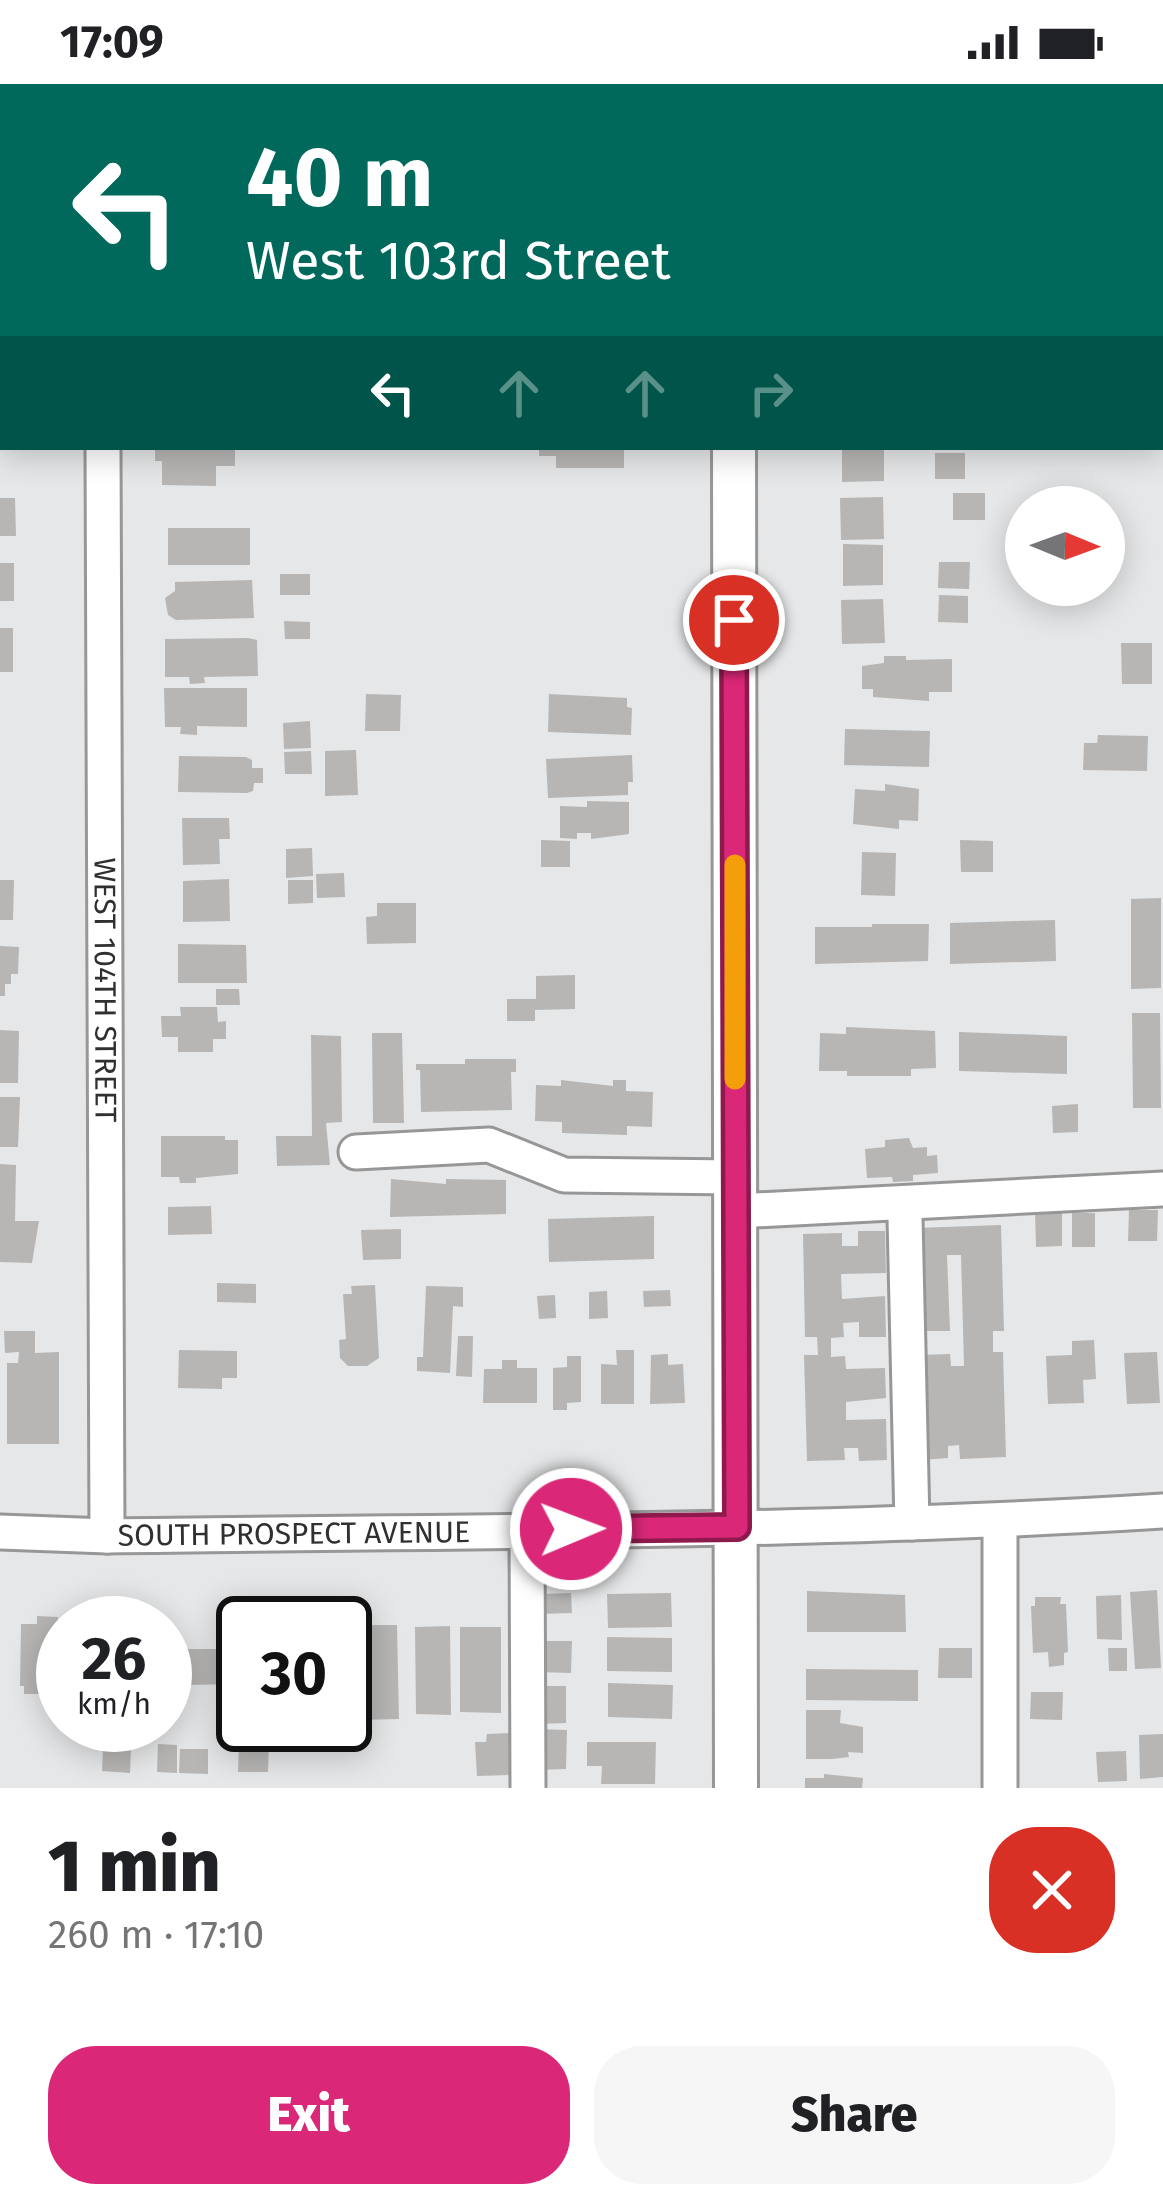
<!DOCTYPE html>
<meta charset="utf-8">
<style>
:root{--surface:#fff;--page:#f6f6f6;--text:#202124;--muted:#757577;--accent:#db2777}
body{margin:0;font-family:"Fira Sans",sans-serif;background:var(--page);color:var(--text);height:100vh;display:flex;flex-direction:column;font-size:45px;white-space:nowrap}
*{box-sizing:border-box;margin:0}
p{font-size:39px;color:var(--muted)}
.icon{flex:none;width:66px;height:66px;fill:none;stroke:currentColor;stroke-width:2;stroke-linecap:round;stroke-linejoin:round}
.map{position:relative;height:1704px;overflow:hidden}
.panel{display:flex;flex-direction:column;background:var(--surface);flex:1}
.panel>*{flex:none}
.hud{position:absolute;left:0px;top:0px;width:1164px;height:366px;box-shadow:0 6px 30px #0003;background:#00695c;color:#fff;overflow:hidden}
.needle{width:78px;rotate:91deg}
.fabs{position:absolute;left:1005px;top:402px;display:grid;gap:24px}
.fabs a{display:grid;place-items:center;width:120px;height:120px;border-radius:50%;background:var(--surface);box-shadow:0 6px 30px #0003;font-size:60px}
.speed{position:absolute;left:36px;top:1512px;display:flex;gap:24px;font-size:60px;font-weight:700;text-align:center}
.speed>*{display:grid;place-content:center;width:156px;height:156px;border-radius:50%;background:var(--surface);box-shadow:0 6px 30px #0003;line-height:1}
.speed small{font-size:30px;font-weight:400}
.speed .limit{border:6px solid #111;border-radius:18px;background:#fff;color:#111}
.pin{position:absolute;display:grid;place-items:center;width:102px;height:102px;color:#fff;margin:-51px;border:6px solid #fff;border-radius:50%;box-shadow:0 3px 12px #0007}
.me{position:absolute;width:132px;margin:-66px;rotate:89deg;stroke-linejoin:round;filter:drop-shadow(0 0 9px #0008)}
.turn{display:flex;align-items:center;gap:42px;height:252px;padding:0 48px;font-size:54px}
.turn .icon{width:156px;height:156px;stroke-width:2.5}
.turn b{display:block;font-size:84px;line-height:102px}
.lanes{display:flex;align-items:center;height:114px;padding:0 48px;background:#0003;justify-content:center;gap:60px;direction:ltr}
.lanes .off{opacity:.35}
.round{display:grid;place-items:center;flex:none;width:126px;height:126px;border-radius:48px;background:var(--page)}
.summary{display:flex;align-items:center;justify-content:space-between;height:204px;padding:0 48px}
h1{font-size:72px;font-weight:800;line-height:90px}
.action{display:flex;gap:24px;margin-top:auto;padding:24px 48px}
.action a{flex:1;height:138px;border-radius:48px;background:var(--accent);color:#fff;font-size:48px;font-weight:800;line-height:138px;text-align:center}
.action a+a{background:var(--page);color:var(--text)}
.status{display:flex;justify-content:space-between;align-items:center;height:84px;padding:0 60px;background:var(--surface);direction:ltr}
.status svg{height:33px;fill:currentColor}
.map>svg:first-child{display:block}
.building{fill:#b7b6b5}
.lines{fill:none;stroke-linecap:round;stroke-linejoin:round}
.minor-casing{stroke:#979798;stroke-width:39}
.major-casing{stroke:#979798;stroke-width:48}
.minor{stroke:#fff;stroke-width:33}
.major{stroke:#fff;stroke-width:42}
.route-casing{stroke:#8e194d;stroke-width:30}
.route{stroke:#db2777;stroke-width:21}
.slow{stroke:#f59e0b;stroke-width:21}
.labels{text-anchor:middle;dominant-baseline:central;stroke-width:9;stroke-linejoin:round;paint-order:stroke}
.street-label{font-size:30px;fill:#303031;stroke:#e6e7e8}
</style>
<div class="status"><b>17:09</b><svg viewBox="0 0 49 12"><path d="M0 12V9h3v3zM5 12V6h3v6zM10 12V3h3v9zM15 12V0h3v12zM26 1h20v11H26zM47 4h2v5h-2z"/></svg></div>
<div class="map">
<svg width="1163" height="1704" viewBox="0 0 1163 1704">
<rect width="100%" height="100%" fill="#e6e7e8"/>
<path class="building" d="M 155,363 L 235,363 L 235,382 L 216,382 L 216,402 L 162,401 L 162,377 L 155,377 Z
M 539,363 L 624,363 L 624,384 L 556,384 L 556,372 L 539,372 Z
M 842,363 L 884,363 L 884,397 L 842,398 Z
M 935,369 L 965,369 L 965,395 L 935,395 Z
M 953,409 L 985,409 L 985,436 L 953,436 Z
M 883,413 L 884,455 L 841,456 L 840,414 Z
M 0,414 L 15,414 L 16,452 L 0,452 Z
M 168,444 L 250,444 L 250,481 L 168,481 Z
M 843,460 L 883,461 L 883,501 L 843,502 Z
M 939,478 L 970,478 L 969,505 L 938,504 Z
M 0,479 L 14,479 L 14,517 L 0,517 Z
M 280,490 L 310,490 L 310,511 L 280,511 Z
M 252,496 L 254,534 L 176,536 L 168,531 L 165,514 L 175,507 L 175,498 Z
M 939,511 L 968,512 L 968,539 L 938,538 Z
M 883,515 L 885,559 L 842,560 L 841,516 Z
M 284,537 L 310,538 L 310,555 L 285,555 Z
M 0,544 L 13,544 L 13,588 L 0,588 Z
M 248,554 L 257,556 L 258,592 L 204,593 L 205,599 L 190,600 L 189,593 L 165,593 L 165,555 Z
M 1121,559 L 1152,559 L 1152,600 L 1122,600 Z
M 884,572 L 906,572 L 906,576 L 952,575 L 952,608 L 929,608 L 929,617 L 873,613 L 873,605 L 862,605 L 862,582 L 884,579 Z
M 164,604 L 247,604 L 247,643 L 197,642 L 197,651 L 180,650 L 181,643 L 165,643 Z
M 366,610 L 401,611 L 400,647 L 365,647 Z
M 549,610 L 627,614 L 627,623 L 632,624 L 631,651 L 548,648 Z
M 310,637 L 311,664 L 284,665 L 283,639 Z
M 845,645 L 930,647 L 929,683 L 844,681 Z
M 1098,651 L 1148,652 L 1147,687 L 1083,686 L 1084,659 L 1097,659 Z
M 356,666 L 358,711 L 325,712 L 325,667 Z
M 311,667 L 312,690 L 285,690 L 284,668 Z
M 632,671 L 633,698 L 628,698 L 628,711 L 548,714 L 546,675 Z
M 179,672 L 246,673 L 252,676 L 252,684 L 263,684 L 263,699 L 254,699 L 253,707 L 247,709 L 178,708 Z
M 885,700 L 919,705 L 918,737 L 899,736 L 899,745 L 853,740 L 855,705 L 885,707 Z
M 587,717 L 629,718 L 629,750 L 591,755 L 591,749 L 577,749 L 577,755 L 560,754 L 560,722 L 587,723 Z
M 182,734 L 229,734 L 230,755 L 219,755 L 220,780 L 183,781 Z
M 541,756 L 570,757 L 570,783 L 541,783 Z
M 960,756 L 993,757 L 993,788 L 961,788 Z
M 312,764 L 313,792 L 286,794 L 286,765 Z
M 862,768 L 896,769 L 895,812 L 861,811 Z
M 344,789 L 345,813 L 317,814 L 316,790 Z
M 229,795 L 230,837 L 183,838 L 183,797 Z
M 0,796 L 14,796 L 13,836 L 0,836 Z
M 288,796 L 313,796 L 313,819 L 288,820 Z
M 1161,814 L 1161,904 L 1131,905 L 1131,815 Z
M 377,819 L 416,819 L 416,859 L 367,860 L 366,833 L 377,832 Z
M 1055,836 L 1056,877 L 950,880 L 950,839 Z
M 872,840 L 929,840 L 928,877 L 815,880 L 815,843 L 872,843 Z
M 178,860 L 246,861 L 247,899 L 178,899 Z
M 0,862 L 19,863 L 18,890 L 11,890 L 11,900 L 5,900 L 5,912 L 0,912 Z
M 575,891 L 575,925 L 535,926 L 535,937 L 507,937 L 507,915 L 536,915 L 536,892 Z
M 216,905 L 239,905 L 240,921 L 216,921 Z
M 180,923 L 217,923 L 218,938 L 226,937 L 226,955 L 213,955 L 213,968 L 178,968 L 178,953 L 162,953 L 161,932 L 181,932 Z
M 1132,929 L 1160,929 L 1161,1024 L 1133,1024 Z
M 846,943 L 935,947 L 936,984 L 911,985 L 911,992 L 847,992 L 847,987 L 819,987 L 820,949 L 846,950 Z
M 0,946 L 19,947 L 18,999 L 0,999 Z
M 959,948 L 1067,952 L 1067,990 L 959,987 Z
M 372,949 L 402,949 L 404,1039 L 373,1039 Z
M 311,951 L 341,952 L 342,1038 L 326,1039 L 330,1081 L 277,1082 L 276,1052 L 312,1052 Z
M 465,975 L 516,975 L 516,988 L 511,988 L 512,1026 L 421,1028 L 420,986 L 416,986 L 416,980 L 465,980 Z
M 561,996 L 613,1002 L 613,996 L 626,996 L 626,1007 L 653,1008 L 652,1043 L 627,1042 L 627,1051 L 562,1049 L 562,1038 L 535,1037 L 536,1001 L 561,1002 Z
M 0,1013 L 20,1013 L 18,1063 L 0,1063 Z
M 1078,1020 L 1078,1048 L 1053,1049 L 1052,1022 Z
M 161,1052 L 225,1052 L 225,1056 L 238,1056 L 238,1090 L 196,1094 L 196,1099 L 180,1099 L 179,1093 L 161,1093 Z
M 909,1054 L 913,1064 L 927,1063 L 927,1072 L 937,1071 L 938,1089 L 913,1091 L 913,1097 L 893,1098 L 892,1093 L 867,1094 L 865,1065 L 885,1063 L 885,1056 Z
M 0,1080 L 16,1081 L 15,1137 L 39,1137 L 32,1179 L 0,1178 Z
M 391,1095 L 446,1100 L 446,1095 L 506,1096 L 506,1130 L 390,1133 Z
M 211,1122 L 212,1150 L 168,1151 L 168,1123 Z
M 1129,1126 L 1158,1126 L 1157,1157 L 1128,1157 Z
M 1035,1128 L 1062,1128 L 1062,1162 L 1036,1163 Z
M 1072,1129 L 1095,1129 L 1095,1163 L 1072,1163 Z
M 654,1132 L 654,1175 L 549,1178 L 548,1135 Z
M 1001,1141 L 1004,1247 L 993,1247 L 993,1268 L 1003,1268 L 1006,1373 L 960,1375 L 959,1361 L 948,1362 L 948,1374 L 921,1376 L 918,1271 L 950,1270 L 951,1282 L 964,1282 L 961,1171 L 947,1171 L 950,1247 L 919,1247 L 916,1144 Z
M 401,1145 L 401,1175 L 363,1176 L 361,1146 Z
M 858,1147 L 885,1147 L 886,1189 L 841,1190 L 842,1215 L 885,1212 L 886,1253 L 859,1253 L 859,1238 L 843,1239 L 844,1253 L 831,1254 L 831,1273 L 845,1272 L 846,1285 L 885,1284 L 886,1314 L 846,1318 L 846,1336 L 886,1335 L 887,1376 L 859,1377 L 858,1364 L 844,1364 L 845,1376 L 807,1377 L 804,1271 L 818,1271 L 817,1253 L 805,1253 L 803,1150 L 842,1149 L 842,1162 L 858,1162 Z
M 217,1199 L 256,1200 L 256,1219 L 217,1218 Z
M 375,1201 L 379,1274 L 367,1282 L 348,1282 L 340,1274 L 339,1256 L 346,1255 L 343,1210 L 352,1210 L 351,1202 Z
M 426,1202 L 463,1203 L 463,1223 L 453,1222 L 450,1289 L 417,1287 L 417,1273 L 423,1273 Z
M 670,1206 L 671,1222 L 644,1223 L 643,1207 Z
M 607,1207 L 608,1234 L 589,1235 L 589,1208 Z
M 555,1211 L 556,1234 L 539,1235 L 537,1212 Z
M 4,1247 L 35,1247 L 35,1269 L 59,1268 L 59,1360 L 7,1360 L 7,1279 L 18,1279 L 19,1268 L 5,1269 Z
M 458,1252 L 473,1252 L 472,1293 L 456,1292 Z
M 1094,1256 L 1096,1295 L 1083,1296 L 1084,1319 L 1048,1320 L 1046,1272 L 1072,1271 L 1072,1257 Z
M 179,1266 L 237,1267 L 237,1294 L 222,1294 L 222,1305 L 178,1304 Z
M 616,1266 L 634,1266 L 634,1320 L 601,1320 L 601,1280 L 617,1281 Z
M 1157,1268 L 1160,1319 L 1127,1320 L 1124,1269 Z
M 668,1270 L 668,1281 L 683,1280 L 685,1319 L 650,1320 L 651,1271 Z
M 567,1272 L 581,1272 L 581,1318 L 567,1319 L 567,1326 L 553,1326 L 553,1284 L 567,1283 Z
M 502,1276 L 517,1276 L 517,1284 L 537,1284 L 537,1319 L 483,1319 L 484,1285 L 502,1285 Z
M 1157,1506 L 1161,1584 L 1135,1585 L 1130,1508 Z
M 807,1507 L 905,1511 L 906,1548 L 807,1548 Z
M 571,1509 L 572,1529 L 540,1530 L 540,1510 Z
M 671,1509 L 672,1543 L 608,1544 L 607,1510 Z
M 1121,1511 L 1122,1556 L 1097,1555 L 1096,1512 Z
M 1035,1513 L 1061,1513 L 1060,1520 L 1066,1520 L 1068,1568 L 1064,1569 L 1064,1581 L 1049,1583 L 1048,1568 L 1033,1569 L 1031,1522 L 1035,1522 Z
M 37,1532 L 58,1533 L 58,1577 L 49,1578 L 49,1610 L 24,1610 L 24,1602 L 20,1602 L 21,1540 L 37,1540 Z
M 356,1541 L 397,1541 L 399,1635 L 358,1636 Z
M 450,1542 L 451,1631 L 416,1630 L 415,1543 Z
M 460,1543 L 501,1543 L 501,1629 L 460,1628 Z
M 607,1553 L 672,1554 L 672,1588 L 607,1587 Z
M 538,1557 L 572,1557 L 571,1589 L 537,1588 Z
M 939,1564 L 972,1564 L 972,1594 L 938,1594 Z
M 1108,1564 L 1127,1564 L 1127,1587 L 1109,1587 Z
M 186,1565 L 235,1565 L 236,1600 L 187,1601 Z
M 806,1585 L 918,1586 L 918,1617 L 806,1616 Z
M 608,1599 L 673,1601 L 672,1635 L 608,1633 Z
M 535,1602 L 566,1602 L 566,1639 L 535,1640 Z
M 1031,1608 L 1063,1608 L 1062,1636 L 1030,1635 Z
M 806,1626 L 841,1626 L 840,1639 L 863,1643 L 863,1669 L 848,1668 L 849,1673 L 832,1675 L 806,1675 Z
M 536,1645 L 567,1646 L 566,1685 L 536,1686 Z
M 511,1649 L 512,1691 L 477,1692 L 475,1658 L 486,1658 L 487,1650 Z
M 1163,1650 L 1163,1693 L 1140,1695 L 1139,1651 Z
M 239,1657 L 269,1658 L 268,1688 L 238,1688 Z
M 587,1658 L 656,1658 L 655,1700 L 601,1700 L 602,1682 L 587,1682 Z
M 158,1660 L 177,1661 L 177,1689 L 157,1688 Z
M 103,1664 L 131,1665 L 130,1689 L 102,1687 Z
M 180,1665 L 208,1665 L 208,1690 L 179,1689 Z
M 1126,1667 L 1127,1697 L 1098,1698 L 1096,1668 Z
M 824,1690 L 863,1694 L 862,1704 L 805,1704 L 805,1694 L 824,1694 Z"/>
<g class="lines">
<g class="minor-casing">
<g id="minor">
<path d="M 101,0 L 101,3"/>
<path d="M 1161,64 L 1163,64"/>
<path id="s1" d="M 103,363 L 107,1452"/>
<path d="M 356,1068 L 489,1061 L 564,1091 L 735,1093"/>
<path d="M 736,1127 L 1163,1105"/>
<path d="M 905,1134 L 912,1439"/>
<path d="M 1000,1437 L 1000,1704"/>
<path d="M 527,1446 L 528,1704"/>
<path id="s2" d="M 0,1448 L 107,1452 C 459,1447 812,1449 1163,1427"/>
</g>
</g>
<g class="major-casing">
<path id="major" d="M 733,0 L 733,3
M 734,363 L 736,1704"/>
</g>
<use href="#minor" class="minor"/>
<use href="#major" class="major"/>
</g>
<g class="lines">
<g class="route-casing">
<path id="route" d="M 571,1445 L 737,1443 L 734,536"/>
</g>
<use href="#route" class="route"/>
<path class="slow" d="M 735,781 L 735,995"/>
</g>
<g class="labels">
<g class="street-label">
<text stroke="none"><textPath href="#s1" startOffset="543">WEST 104TH STREET</textPath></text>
<text stroke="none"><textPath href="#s2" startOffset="294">SOUTH PROSPECT AVENUE</textPath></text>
</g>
</g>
</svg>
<div class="fabs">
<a><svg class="needle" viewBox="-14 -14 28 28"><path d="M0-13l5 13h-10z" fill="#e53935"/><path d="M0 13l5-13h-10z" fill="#757577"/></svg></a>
</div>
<div class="speed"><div>26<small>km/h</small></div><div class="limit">30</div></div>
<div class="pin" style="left:734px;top:536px;background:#d93025"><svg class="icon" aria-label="arrive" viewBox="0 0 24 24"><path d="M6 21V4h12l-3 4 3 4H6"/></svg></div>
<svg class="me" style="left:571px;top:1445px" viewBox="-20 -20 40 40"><circle r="17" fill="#db2777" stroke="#fff" stroke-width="3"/><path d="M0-11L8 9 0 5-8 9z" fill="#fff"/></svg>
<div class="hud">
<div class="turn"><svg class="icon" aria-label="left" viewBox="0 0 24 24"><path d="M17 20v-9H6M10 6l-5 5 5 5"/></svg><div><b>40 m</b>West 103rd Street</div></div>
<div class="lanes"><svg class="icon" aria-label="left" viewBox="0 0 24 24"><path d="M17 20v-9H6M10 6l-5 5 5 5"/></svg><svg class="icon off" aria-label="ahead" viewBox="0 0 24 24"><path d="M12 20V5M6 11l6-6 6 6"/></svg><svg class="icon off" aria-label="ahead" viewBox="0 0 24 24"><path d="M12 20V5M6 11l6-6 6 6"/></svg><svg class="icon off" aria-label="right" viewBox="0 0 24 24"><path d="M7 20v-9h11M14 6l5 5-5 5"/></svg></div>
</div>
</div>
<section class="panel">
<div class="summary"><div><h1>1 min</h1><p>260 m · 17:10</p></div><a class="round" style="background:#d93025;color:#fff"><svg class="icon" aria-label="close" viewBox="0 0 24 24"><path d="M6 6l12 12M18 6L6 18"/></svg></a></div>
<div class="action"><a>Exit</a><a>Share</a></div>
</section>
